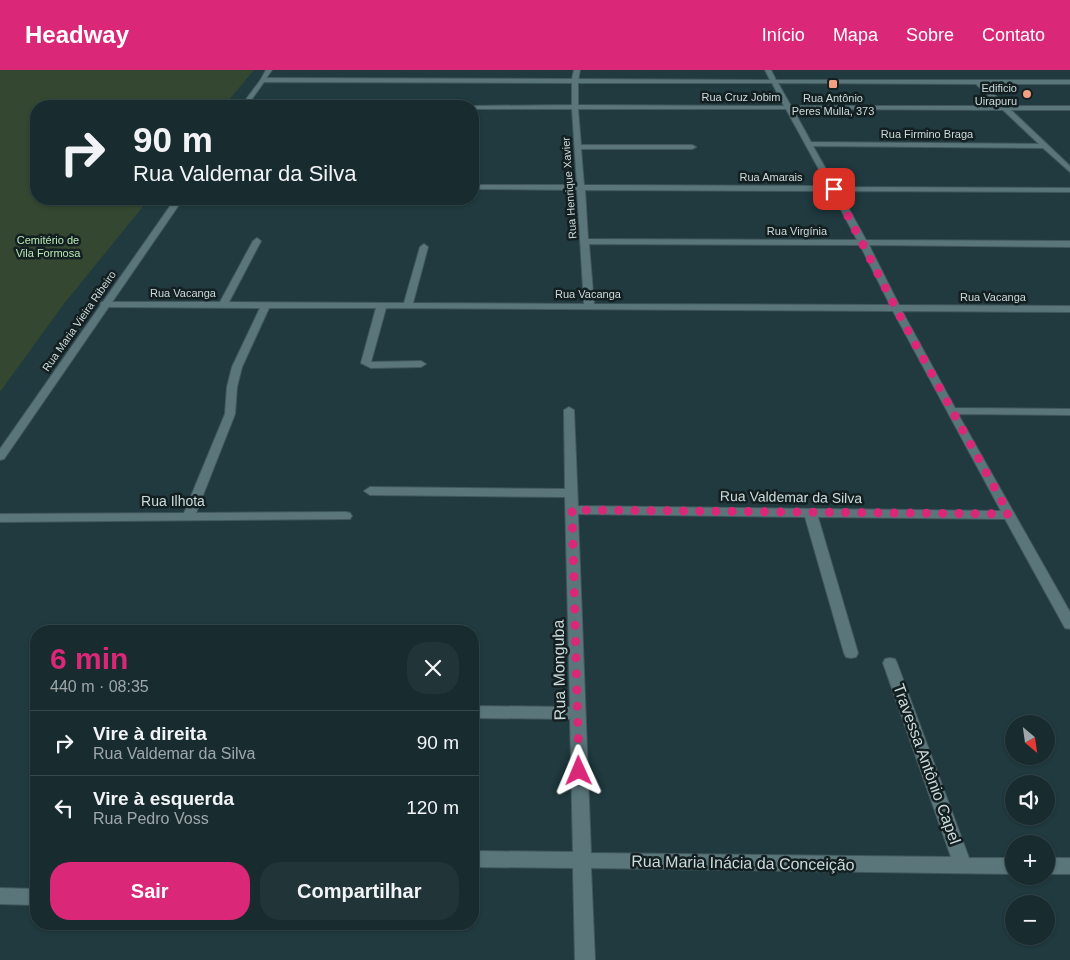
<!DOCTYPE html>
<html lang="pt">
<meta charset="utf-8">
<style>
:root{--surface:#182c2f;--page:#213437;--text:#f1f3f6;--muted:#9fa7aa;--line:#36484b;--accent:#db2777}
body{margin:0;font-family:Helvetica,sans-serif;background:var(--page);color:var(--text);height:100vh;display:flex;flex-direction:column;font-size:19px;white-space:nowrap}
*{box-sizing:border-box;margin:0}
p{font-size:16px;color:var(--muted)}
.icon{flex:none;width:28px;height:28px;fill:none;stroke:currentColor;stroke-width:2;stroke-linecap:round;stroke-linejoin:round}
.map{position:relative;flex:1;overflow:hidden}
.drawer{position:absolute;left:30px;top:555px;width:449px;height:305px;display:flex;flex-direction:column;background:var(--surface);border-radius:20px;box-shadow:0 1px 4px #0004,0 0 0 1px var(--line)}
.drawer>*{flex:none}
.hud{position:absolute;left:30px;top:30px;width:449px;height:105px;border-radius:20px;box-shadow:0 1px 4px #0004,0 0 0 1px var(--line);background:#182c2f;color:var(--text);overflow:hidden}
.needle{width:32px;rotate:151deg}
.fabs{position:absolute;left:1005px;top:645px;display:grid;gap:10px}
.fabs a{display:grid;place-items:center;width:50px;height:50px;border-radius:50%;background:var(--surface);box-shadow:0 1px 4px #0004,0 0 0 1px var(--line);font-size:25px}
.pin{position:absolute;display:grid;place-items:center;width:42px;height:42px;color:#fff;margin:-21px;border-radius:10px;box-shadow:0 2px 8px #0006}
.me{position:absolute;width:55px;margin:-28px;rotate:359deg;stroke-linejoin:round;filter:drop-shadow(0 0 4px #0008)}
.turn{display:flex;align-items:center;gap:18px;height:105px;padding:0 20px;font-size:22px}
.turn .icon{width:65px;height:65px;stroke-width:2.5}
.turn b{display:block;font-size:35px;line-height:42px}
.round{display:grid;place-items:center;flex:none;width:52px;height:52px;border-radius:20px;background:var(--page)}
.overview{display:flex;align-items:center;justify-content:space-between;height:85px;padding:0 20px}
h1{font-size:30px;font-weight:700;line-height:38px;color:var(--accent)}
.cta{display:flex;gap:10px;margin-top:auto;padding:10px 20px}
.cta a{flex:1;height:58px;border-radius:20px;background:var(--accent);color:#fff;font-size:20px;font-weight:700;line-height:58px;text-align:center}
.cta a+a{background:var(--page);color:var(--text)}
ul{padding:0;list-style:none}
li{display:flex;align-items:center;gap:15px;height:65px;padding:0 20px;border-top:1px solid var(--line)}
li div{flex:1}
li b{display:block;font-size:19px}
li em{font-style:normal}
header{display:flex;align-items:center;gap:30px;box-sizing:border-box;height:70px;padding:0 25px;background:var(--accent);color:#fff}
header strong{font-size:24px}
nav{display:flex;gap:28px;margin-inline-start:auto;font-size:18px}
.map>svg:first-child{display:block}
.green{fill:#334731}
.lines{fill:none;stroke-linecap:round;stroke-linejoin:round}
.street-casing{stroke:#42585c;stroke-width:2}
.secondary-casing{stroke:#42585c;stroke-width:2}
.street{fill:#5a767a;fill-rule:evenodd}
.secondary{fill:#5a767a;fill-rule:evenodd}
.route{stroke:#db2777;stroke-width:9;stroke-dasharray:0 16.2}
.poi-dot{fill:#f2a07f;stroke:#141f21;stroke-width:2}
.labels{text-anchor:middle;dominant-baseline:central;stroke-width:5;stroke-linejoin:round;paint-order:stroke}
.far-poi-label{font-size:11px;fill:#cbdadc;stroke:#141f21;text-anchor:end}
.far-street-label{font-size:11px;fill:#cbdadc;stroke:#141f21}
.far-park-label{font-size:11px;fill:#b9e8b4;stroke:#141f21}
.street-label{font-size:14px;fill:#cbdadc;stroke:#141f21}
.near-street-label{font-size:16px;fill:#cbdadc;stroke:#141f21}
</style>
<header>
<strong>Headway</strong>
<nav><a>Início</a><a>Mapa</a><a>Sobre</a><a>Contato</a></nav>
</header>
<div class="map">
<svg width="1070" height="890" viewBox="0 0 1070 890">
<rect width="100%" height="100%" fill="#203a3f"/>
<path class="green" d="M 0,0 L 254,0 L 224,36 L 36,36 L 36,129 L 149,129 L 63,235 L 0,322 Z"/>
<g class="lines">
<g class="street-casing">
<path id="street" d="M 266,0 L 272,0 L 264,11 L 260,11 Z
M 765,0 L 771,0 L 776,10 L 1070,10 L 1070,14 L 983,14 L 1007,36 L 1070,36 L 1070,40 L 1011,40 L 1070,96 L 1070,102 L 1043,78 L 813,76 L 836,117 L 1070,118 L 1070,122 L 839,121 L 866,170 L 1070,171 L 1070,177 L 869,175 L 899,235 L 1070,236 L 1070,242 L 902,241 L 955,338 L 1070,339 L 1070,345 L 958,344 L 1070,542 L 1070,559 L 1065,558 L 1005,449 L 818,447 L 858,583 L 856,587 L 851,588 L 846,587 L 844,583 L 805,447 L 578,444 L 591,783 L 951,787 L 883,593 L 885,589 L 890,588 L 895,589 L 897,593 L 969,788 L 1014,788 L 1014,804 L 591,798 L 595,890 L 575,890 L 573,798 L 472,797 L 472,781 L 573,782 L 570,649 L 472,648 L 472,636 L 570,637 L 565,427 L 370,425 L 364,421 L 370,417 L 565,419 L 564,340 L 569,337 L 574,340 L 578,436 L 1001,441 L 893,241 L 386,238 L 371,292 L 421,291 L 426,294 L 421,297 L 371,298 L 361,293 L 376,238 L 269,238 L 242,297 L 237,317 L 235,344 L 196,443 L 346,442 L 350,443 L 352,446 L 350,449 L 0,452 L 0,444 L 184,443 L 225,344 L 227,317 L 232,297 L 260,238 L 105,237 L 100,234 L 102,232 L 220,232 L 253,171 L 257,168 L 261,171 L 229,232 L 404,233 L 420,177 L 424,174 L 428,177 L 413,233 L 584,234 L 577,120 L 472,119 L 472,115 L 577,115 L 572,39 L 472,39 L 472,36 L 470,36 L 572,35 L 572,11 L 575,9 L 770,10 ZM 578,13 L 772,13 L 784,36 L 578,35 ZM 778,13 L 976,14 L 999,36 L 791,36 ZM 578,39 L 786,39 L 828,116 L 584,115 L 581,79 L 692,79 L 696,77 L 692,75 L 581,75 ZM 793,39 L 1003,40 L 1039,74 L 811,72 ZM 585,120 L 831,121 L 857,170 L 588,169 ZM 589,174 L 860,175 L 890,235 L 594,234 Z
M 244,34 L 368,34 L 371,36 L 241,36 Z
M 1046,788 L 1070,788 L 1070,804 L 1046,804 Z
M 0,818 L 36,819 L 36,835 L 0,834 Z"/>
</g>
<g class="secondary-casing">
<path id="secondary" d="M 574,0 L 580,0 L 578,11 L 575,13 L 264,12 L 247,36 L 241,36 L 262,8 L 572,9 Z
M 175,129 L 183,129 L 4,389 L 0,390 L 0,379 Z"/>
</g>
<use href="#street" class="street"/>
<use href="#secondary" class="secondary"/>
</g>
<g class="lines">
<path class="route" d="M 579,701 L 572,440 L 1009,444 L 901,248 L 834,119"/>
</g>
<g class="poi-dot">
<rect x="828" y="9" width="10" height="10" rx="2.5"/>
<circle cx="1027" cy="24" r="5"/>
</g>
<g class="labels">
<g class="far-poi-label">
<text x="1017" y="18">Edificio<tspan x="1017" dy="13">Uirapuru</tspan></text>
<text x="833" y="28" text-anchor="middle">Rua Antônio<tspan x="833" dy="13">Peres Mulla, 373</tspan></text>
</g>
<g class="far-street-label">
<text x="741" y="27">Rua Cruz Jobim</text>
<text x="927" y="64">Rua Firmino Braga</text>
<text x="771" y="107">Rua Amarais</text>
<text transform="translate(569 118) rotate(-94)">Rua Henrique Xavier</text>
<text x="797" y="161">Rua Virgínia</text>
<text x="183" y="223">Rua Vacanga</text>
<text x="588" y="224">Rua Vacanga</text>
<text x="993" y="227">Rua Vacanga</text>
<text transform="translate(79 251) rotate(-55)">Rua Maria Vieira Ribeiro</text>
</g>
<g class="far-park-label">
<text x="48" y="170">Cemitério de<tspan x="48" dy="13">Vila Formosa</tspan></text>
</g>
<g class="street-label">
<text transform="translate(791 427) rotate(1)">Rua Valdemar da Silva</text>
<text x="173" y="431">Rua Ilhota</text>
</g>
<g class="near-street-label">
<text transform="translate(559 600) rotate(-91)">Rua Monguba</text>
<text transform="translate(927 694) rotate(70)">Travessa Antônio Capel</text>
<text transform="translate(743 793) rotate(1)">Rua Maria Inácia da Conceição</text>
</g>
</g>
</svg>
<div class="fabs">
<a><svg class="needle" viewBox="-14 -14 28 28"><path d="M0-13l5 13h-10z" fill="#e53935"/><path d="M0 13l5-13h-10z" fill="#9fa7aa"/></svg></a>
<a><svg class="icon" aria-label="sound" viewBox="0 0 24 24"><path d="M4 9h4l5-4v14l-5-4H4zM17 9q2 3 0 6"/></svg></a>
<a>+</a>
<a>−</a>
</div>
<div class="pin" style="left:834px;top:119px;background:#d93025"><svg class="icon" aria-label="arrive" viewBox="0 0 24 24"><path d="M6 21V4h12l-3 4 3 4H6"/></svg></div>
<svg class="me" style="left:579px;top:701px" viewBox="-20 -20 40 40"><path d="M0-17L14 15 0 8-14 15z" fill="#db2777" stroke="#fff" stroke-width="4"/></svg>
<div class="hud">
<div class="turn"><svg class="icon" aria-label="right" viewBox="0 0 24 24"><path d="M7 20v-9h11M14 6l5 5-5 5"/></svg><div><b>90 m</b>Rua Valdemar da Silva</div></div>
</div>
<section class="drawer">
<div class="overview"><div><h1>6 min</h1><p>440 m · 08:35</p></div><a class="round"><svg class="icon" aria-label="close" viewBox="0 0 24 24"><path d="M6 6l12 12M18 6L6 18"/></svg></a></div>
<ul>
<li><svg class="icon" aria-label="right" viewBox="0 0 24 24"><path d="M7 20v-9h11M14 6l5 5-5 5"/></svg><div><b>Vire à direita</b><p>Rua Valdemar da Silva</p></div><em>90 m</em></li>
<li><svg class="icon" aria-label="left" viewBox="0 0 24 24"><path d="M17 20v-9H6M10 6l-5 5 5 5"/></svg><div><b>Vire à esquerda</b><p>Rua Pedro Voss</p></div><em>120 m</em></li>
</ul>
<div class="cta"><a>Sair</a><a>Compartilhar</a></div>
</section>
</div>
